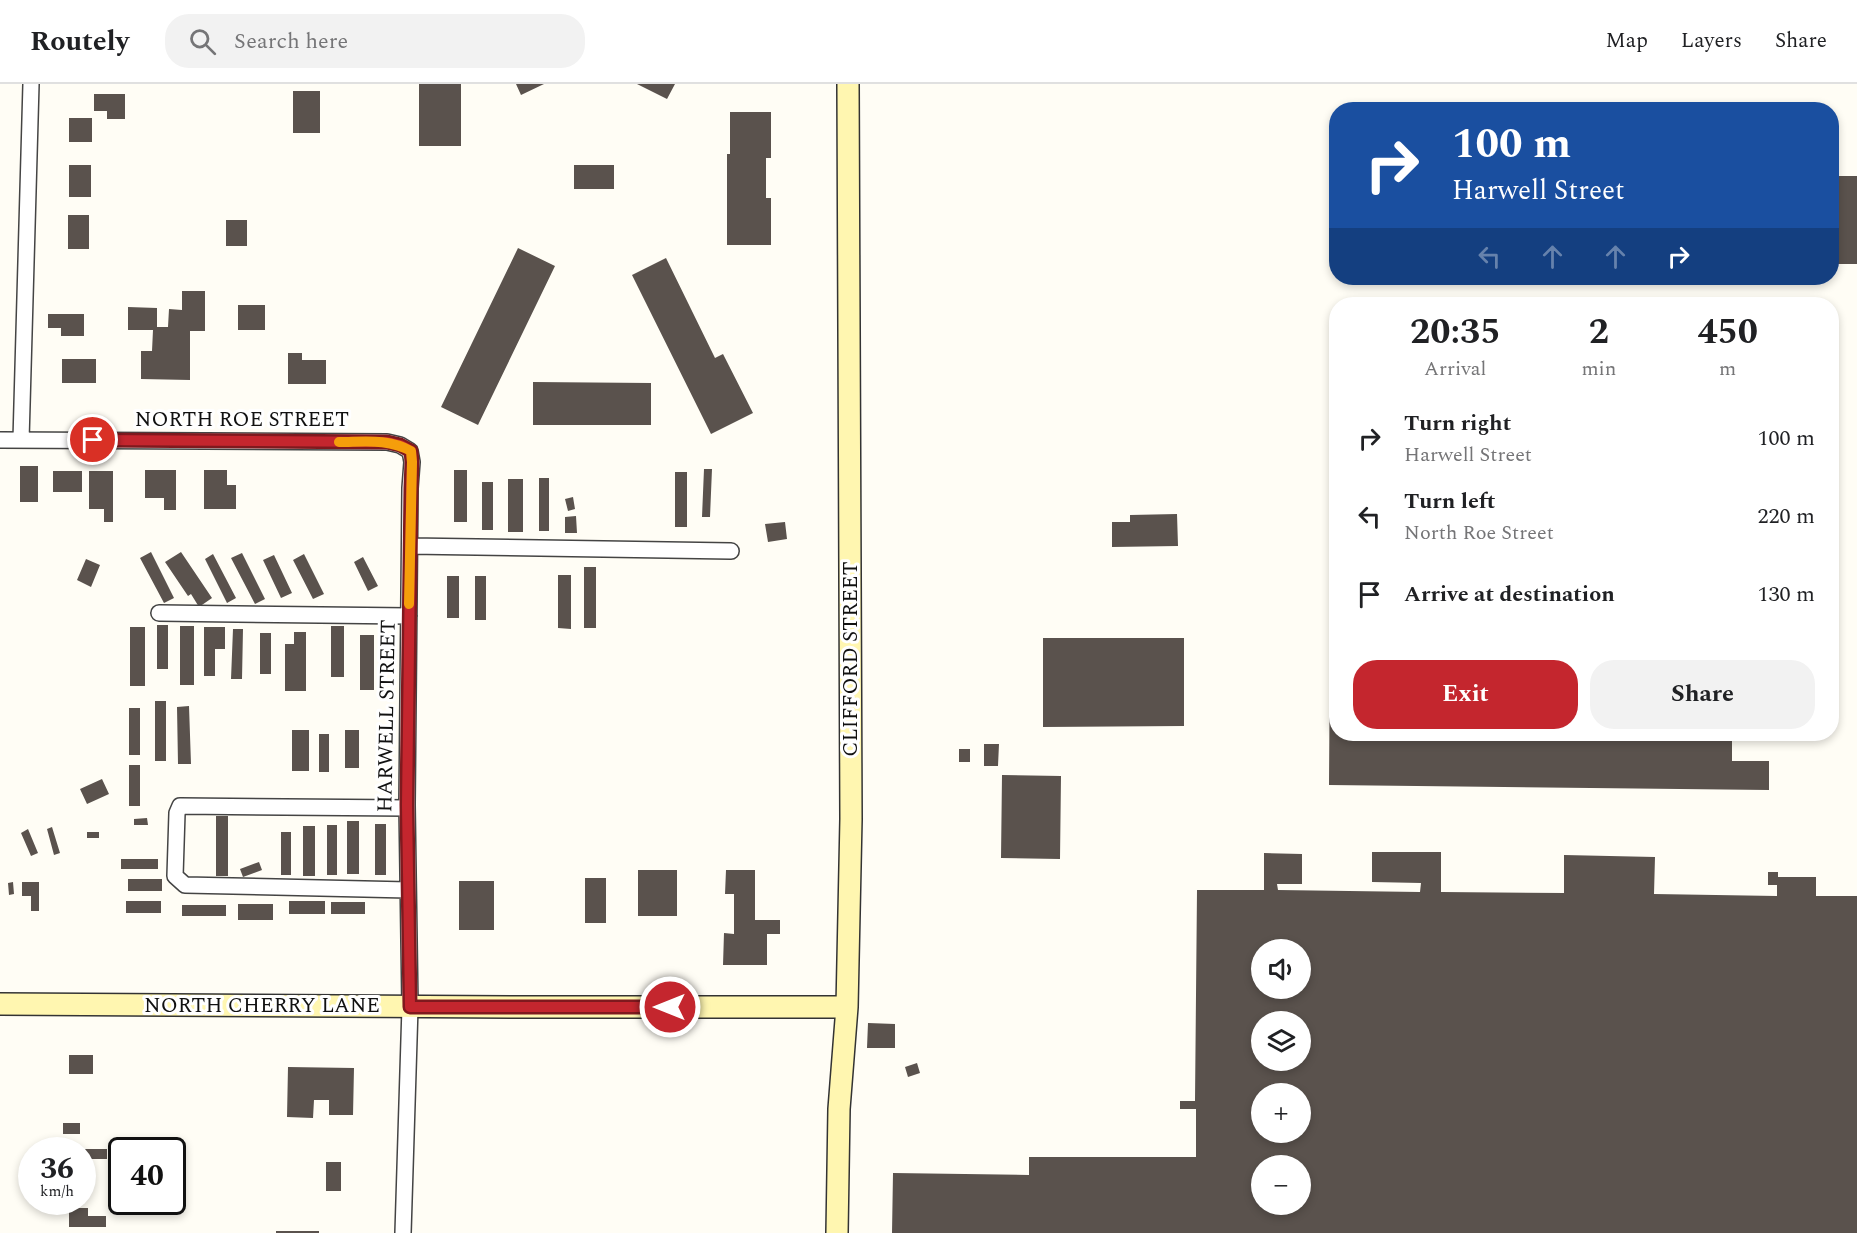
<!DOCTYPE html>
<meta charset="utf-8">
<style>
:root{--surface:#fff;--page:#f2f2f2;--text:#202124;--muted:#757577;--line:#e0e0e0;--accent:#c4262e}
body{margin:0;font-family:Spectral,serif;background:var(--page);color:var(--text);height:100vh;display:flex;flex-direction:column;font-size:22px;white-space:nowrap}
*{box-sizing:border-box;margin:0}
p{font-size:20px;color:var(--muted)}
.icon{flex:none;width:33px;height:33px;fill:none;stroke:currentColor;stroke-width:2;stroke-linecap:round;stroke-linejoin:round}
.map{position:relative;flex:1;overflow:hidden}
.details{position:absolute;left:1329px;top:213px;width:510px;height:444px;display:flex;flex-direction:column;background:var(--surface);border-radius:24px;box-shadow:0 3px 9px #0003}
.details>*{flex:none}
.guide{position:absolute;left:1329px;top:18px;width:510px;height:183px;border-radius:24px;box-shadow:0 3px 9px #0003;background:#1a4fa0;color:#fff;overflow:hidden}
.controls{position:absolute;left:1251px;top:855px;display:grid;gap:12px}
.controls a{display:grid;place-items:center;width:60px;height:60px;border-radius:50%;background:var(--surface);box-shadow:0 3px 9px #0003;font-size:30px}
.speed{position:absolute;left:18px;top:1053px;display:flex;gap:12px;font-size:30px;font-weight:700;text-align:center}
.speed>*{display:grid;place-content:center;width:78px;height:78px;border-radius:50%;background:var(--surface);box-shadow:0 3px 9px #0003;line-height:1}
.speed small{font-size:15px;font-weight:400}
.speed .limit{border:3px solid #111;border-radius:9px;background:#fff;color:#111}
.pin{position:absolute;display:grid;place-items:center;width:51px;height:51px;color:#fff;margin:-26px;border:3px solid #fff;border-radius:50%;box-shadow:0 2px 6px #0007}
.me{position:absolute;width:66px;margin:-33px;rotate:270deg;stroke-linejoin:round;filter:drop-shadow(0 0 4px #0008)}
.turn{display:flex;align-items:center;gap:21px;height:126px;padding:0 24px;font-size:27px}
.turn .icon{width:78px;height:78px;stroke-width:2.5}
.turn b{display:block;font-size:42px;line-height:51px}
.lanes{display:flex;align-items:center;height:57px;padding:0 24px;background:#0003;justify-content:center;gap:30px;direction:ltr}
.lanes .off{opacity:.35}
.eta{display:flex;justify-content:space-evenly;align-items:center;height:102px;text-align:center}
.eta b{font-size:36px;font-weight:700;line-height:42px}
.cta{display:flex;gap:12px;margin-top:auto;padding:12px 24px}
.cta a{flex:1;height:69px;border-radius:24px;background:var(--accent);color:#fff;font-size:24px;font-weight:700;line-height:69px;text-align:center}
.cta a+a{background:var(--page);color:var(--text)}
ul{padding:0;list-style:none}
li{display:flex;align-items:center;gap:18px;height:78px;padding:0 24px}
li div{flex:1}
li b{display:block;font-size:22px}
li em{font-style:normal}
header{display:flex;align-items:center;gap:36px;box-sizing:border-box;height:84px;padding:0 30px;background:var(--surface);border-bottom:2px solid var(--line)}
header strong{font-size:28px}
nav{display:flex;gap:33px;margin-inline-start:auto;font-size:21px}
.search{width:420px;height:54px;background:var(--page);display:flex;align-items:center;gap:15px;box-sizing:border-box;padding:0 21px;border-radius:24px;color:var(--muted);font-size:22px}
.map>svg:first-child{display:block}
.building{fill:#5a524d;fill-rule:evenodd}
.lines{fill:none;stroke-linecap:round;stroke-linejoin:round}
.street-casing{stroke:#444;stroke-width:18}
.secondary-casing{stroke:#333;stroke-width:24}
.street{stroke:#fff;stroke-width:15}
.secondary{stroke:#fff6b0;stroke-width:21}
.route-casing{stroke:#7f191e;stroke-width:15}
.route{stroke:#c4262e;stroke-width:10}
.slow{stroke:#f59e0b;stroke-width:10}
.labels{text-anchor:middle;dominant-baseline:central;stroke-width:6;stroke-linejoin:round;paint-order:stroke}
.street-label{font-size:21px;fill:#111;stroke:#fff}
</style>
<header>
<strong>Routely</strong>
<div class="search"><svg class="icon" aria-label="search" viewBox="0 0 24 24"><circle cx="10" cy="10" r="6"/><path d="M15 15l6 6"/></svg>Search here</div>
<nav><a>Map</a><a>Layers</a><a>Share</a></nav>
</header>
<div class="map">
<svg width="1857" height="1149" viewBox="0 0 1857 1149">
<rect width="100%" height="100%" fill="#fffdf5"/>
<path class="building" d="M 419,0 L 461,0 L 461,62 L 419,62 Z
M 516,0 L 544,0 L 521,11 Z
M 637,0 L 675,0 L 667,15 Z
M 293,7 L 320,7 L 320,49 L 293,49 Z
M 94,10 L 125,10 L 125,35 L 107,35 L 107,27 L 94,27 Z
M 730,28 L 771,28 L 771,74 L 766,74 L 766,114 L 771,114 L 771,161 L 727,161 L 727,70 L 730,70 Z
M 69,34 L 92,34 L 92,58 L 69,58 Z
M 69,81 L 91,81 L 91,113 L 69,113 Z
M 574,81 L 614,81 L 614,105 L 574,105 Z
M 1832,92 L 1857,92 L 1857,180 L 1832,180 Z
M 68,131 L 89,131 L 89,165 L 68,165 Z
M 226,136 L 247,136 L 247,162 L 226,162 Z
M 518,164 L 555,182 L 478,341 L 441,323 Z
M 666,174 L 715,274 L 723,270 L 753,329 L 711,350 L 632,191 Z
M 182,207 L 205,207 L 205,247 L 190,247 L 190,296 L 141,295 L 141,267 L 152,267 L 153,246 L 128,246 L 128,223 L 157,224 L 157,243 L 168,243 L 169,225 L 182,226 Z
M 238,221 L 265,221 L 265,246 L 238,246 Z
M 48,230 L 84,230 L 84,252 L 61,252 L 61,244 L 48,244 Z
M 288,269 L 302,269 L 302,276 L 326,276 L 326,300 L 288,300 Z
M 62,275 L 96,275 L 96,299 L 62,299 Z
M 533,298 L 651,299 L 651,341 L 533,341 Z
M 20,382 L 38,382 L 38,418 L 20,418 Z
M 704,385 L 712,385 L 710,433 L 702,433 Z
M 145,386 L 176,386 L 176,426 L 164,426 L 164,414 L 145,414 Z
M 204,386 L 227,386 L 227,401 L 236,401 L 236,425 L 204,425 Z
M 454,386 L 467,386 L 467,438 L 454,438 Z
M 53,387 L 82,387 L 82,408 L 53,408 Z
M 89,387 L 113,387 L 113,438 L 104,438 L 104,425 L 89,425 Z
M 675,388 L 687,388 L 687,443 L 675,443 Z
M 539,394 L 549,394 L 549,447 L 539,447 Z
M 508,395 L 523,395 L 523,448 L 508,448 Z
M 482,398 L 493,398 L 493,446 L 482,446 Z
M 573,413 L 575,425 L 568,427 L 565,415 Z
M 1177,430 L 1178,462 L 1112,463 L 1112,438 L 1130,438 L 1130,431 Z
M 576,432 L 577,449 L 565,449 L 565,433 Z
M 785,438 L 787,455 L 768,458 L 765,440 Z
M 151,468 L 174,514 L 164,519 L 140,474 Z
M 181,468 L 212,514 L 199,523 L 191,510 L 188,512 L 165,478 Z
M 242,469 L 265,515 L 255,520 L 231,474 Z
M 213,470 L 236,514 L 227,519 L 205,475 Z
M 304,470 L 324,510 L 313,515 L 293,476 Z
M 274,471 L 292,509 L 281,514 L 263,476 Z
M 363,473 L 378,502 L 368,507 L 354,478 Z
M 86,475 L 100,481 L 91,503 L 77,496 Z
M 584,483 L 596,483 L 596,544 L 584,544 Z
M 558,491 L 571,491 L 571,545 L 558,544 Z
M 447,492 L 459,492 L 459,534 L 447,534 Z
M 475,492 L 486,492 L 486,536 L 475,536 Z
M 157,541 L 168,541 L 168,585 L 157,585 Z
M 180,542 L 194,542 L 194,601 L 180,601 Z
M 331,542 L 344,542 L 344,593 L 331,593 Z
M 130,543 L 145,543 L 145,602 L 130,602 Z
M 204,543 L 225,543 L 225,565 L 215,565 L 215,592 L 204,592 Z
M 233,545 L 243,545 L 242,595 L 231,595 Z
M 294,548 L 306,548 L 306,607 L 285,607 L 285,560 L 294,560 Z
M 260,549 L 271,549 L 271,590 L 260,590 Z
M 360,551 L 374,551 L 374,606 L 360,606 Z
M 1330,553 L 1336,553 L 1336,650 L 1732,650 L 1732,677 L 1769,677 L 1769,706 L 1329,701 Z
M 1043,554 L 1184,554 L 1184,642 L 1043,643 Z
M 155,617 L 166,617 L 166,677 L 155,677 Z
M 189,622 L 191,680 L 178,680 L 177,623 Z
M 129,624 L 140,624 L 140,671 L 129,671 Z
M 292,646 L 309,646 L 309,687 L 292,687 Z
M 345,646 L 359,646 L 359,684 L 345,684 Z
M 319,650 L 329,650 L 329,688 L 319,688 Z
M 984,660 L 999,660 L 998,682 L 984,682 Z
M 959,665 L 970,665 L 970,678 L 959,678 Z
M 129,681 L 140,681 L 140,722 L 129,722 Z
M 1002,691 L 1061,692 L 1060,775 L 1001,774 Z
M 102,695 L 109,710 L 87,720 L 80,705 Z
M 216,732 L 228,732 L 228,792 L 216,792 Z
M 147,734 L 148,741 L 134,741 L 134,735 Z
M 347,737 L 359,737 L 359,790 L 347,790 Z
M 375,740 L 386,740 L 386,791 L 375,791 Z
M 327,741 L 337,741 L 337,791 L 327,791 Z
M 303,742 L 315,742 L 315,792 L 303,792 Z
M 52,743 L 60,769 L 54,771 L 47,745 Z
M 28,745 L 38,769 L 31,772 L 21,749 Z
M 87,748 L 99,748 L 99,754 L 87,754 Z
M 281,748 L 291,748 L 291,791 L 281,791 Z
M 1372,768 L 1441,768 L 1441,808 L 1564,809 L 1564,771 L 1655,773 L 1654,810 L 1777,812 L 1777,801 L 1768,801 L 1768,788 L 1778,788 L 1778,793 L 1816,793 L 1816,812 L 1857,812 L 1857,1149 L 892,1149 L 893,1089 L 1029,1091 L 1029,1073 L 1196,1073 L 1196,1025 L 1180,1025 L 1180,1017 L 1195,1017 L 1197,806 L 1264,806 L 1264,769 L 1302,770 L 1302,800 L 1277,800 L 1278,806 L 1420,808 L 1421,799 L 1372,798 ZM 1262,866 L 1300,866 L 1300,904 L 1262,904 ZM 1262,938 L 1300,938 L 1300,976 L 1262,976 ZM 1262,1010 L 1300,1010 L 1300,1048 L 1262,1048 ZM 1262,1082 L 1300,1082 L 1300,1120 L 1262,1120 Z
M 121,775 L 158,775 L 158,785 L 121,785 Z
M 259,778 L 262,786 L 243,793 L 240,785 Z
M 638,786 L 677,786 L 677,832 L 638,832 Z
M 726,786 L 755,786 L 755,836 L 780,836 L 780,850 L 767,850 L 767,881 L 723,881 L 724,849 L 734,850 L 734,810 L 725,810 Z
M 585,794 L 606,794 L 606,839 L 585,839 Z
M 128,795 L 162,795 L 162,807 L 128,807 Z
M 459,797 L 494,797 L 494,846 L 459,846 Z
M 13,798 L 14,810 L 9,811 L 8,799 Z
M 22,798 L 39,798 L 39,827 L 31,827 L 31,812 L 22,812 Z
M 126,817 L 161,817 L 161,829 L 126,829 Z
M 289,817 L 325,817 L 325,830 L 289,830 Z
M 331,818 L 365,818 L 365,830 L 331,830 Z
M 238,820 L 273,820 L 273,836 L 238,836 Z
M 182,821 L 226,821 L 226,832 L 182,832 Z
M 868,939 L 895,940 L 895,964 L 867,964 Z
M 69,971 L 93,971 L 93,990 L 69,990 Z
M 917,979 L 920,989 L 908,993 L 905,983 Z
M 288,983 L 354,984 L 353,1031 L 329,1031 L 329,1016 L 314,1016 L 313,1034 L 287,1033 Z
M 63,1039 L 80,1039 L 80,1050 L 63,1050 Z
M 82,1065 L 107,1065 L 107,1075 L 82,1075 Z
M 326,1078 L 341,1078 L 341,1107 L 326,1107 Z
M 69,1124 L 88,1124 L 88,1132 L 106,1132 L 106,1143 L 69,1143 Z
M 276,1147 L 319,1147 L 319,1149 L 276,1149 Z"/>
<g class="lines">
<g class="street-casing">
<path id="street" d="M 0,356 L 387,358 L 400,361 L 410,367 L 412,378 L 410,404 L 407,721 L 410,923 L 403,1149
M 21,356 L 31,0
M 410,462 L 731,467
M 159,529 L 409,532
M 407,724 L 180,722 L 177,729 L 175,792 L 185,801 L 408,806"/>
</g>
<g class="secondary-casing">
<path id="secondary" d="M 0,920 L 518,923 L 847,923
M 837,1149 L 839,1025 L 847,923 L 851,735 L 848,0"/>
</g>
<use href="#street" class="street"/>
<use href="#secondary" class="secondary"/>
</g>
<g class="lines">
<g class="route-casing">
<path id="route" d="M 93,356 L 387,358 L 400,361 L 411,367 L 412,378 L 411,404 L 407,721 L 410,923 L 670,923"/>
</g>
<use href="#route" class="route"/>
<path class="slow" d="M 339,358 C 363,358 388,354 411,367 L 412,378 L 409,520"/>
</g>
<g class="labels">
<g class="street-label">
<text x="242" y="336">NORTH ROE STREET</text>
<text transform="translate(851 575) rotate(-90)">CLIFFORD STREET</text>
<text transform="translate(387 632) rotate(-89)">HARWELL STREET</text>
<text x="262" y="922">NORTH CHERRY LANE</text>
</g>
</g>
</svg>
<div class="controls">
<a><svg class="icon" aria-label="sound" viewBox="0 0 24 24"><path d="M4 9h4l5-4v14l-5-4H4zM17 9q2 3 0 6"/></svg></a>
<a><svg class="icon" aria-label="layers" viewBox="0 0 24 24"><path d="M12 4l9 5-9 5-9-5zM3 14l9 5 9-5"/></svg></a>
<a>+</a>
<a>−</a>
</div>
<div class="speed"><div>36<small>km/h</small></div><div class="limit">40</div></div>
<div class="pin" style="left:93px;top:356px;background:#d93025"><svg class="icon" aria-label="arrive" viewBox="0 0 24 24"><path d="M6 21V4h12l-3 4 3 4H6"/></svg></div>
<svg class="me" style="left:670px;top:923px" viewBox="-20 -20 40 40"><circle r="17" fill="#c4262e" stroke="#fff" stroke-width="3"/><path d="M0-11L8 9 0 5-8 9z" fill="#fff"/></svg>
<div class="guide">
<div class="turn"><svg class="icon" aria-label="right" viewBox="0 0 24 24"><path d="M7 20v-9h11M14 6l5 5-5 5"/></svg><div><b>100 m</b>Harwell Street</div></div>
<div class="lanes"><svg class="icon off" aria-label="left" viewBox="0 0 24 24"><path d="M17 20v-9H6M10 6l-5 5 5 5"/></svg><svg class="icon off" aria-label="ahead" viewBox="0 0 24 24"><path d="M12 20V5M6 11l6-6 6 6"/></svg><svg class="icon off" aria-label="ahead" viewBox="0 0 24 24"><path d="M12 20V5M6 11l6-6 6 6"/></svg><svg class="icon" aria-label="right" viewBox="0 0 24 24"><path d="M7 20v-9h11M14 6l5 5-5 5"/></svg></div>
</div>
<section class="details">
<div class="eta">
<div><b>20:35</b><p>Arrival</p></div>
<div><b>2</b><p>min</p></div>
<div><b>450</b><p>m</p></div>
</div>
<ul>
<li><svg class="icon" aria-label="right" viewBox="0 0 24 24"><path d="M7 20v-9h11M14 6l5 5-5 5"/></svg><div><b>Turn right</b><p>Harwell Street</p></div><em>100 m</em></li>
<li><svg class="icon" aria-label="left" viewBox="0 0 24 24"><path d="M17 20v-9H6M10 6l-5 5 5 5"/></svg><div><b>Turn left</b><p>North Roe Street</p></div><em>220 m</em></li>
<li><svg class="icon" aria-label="arrive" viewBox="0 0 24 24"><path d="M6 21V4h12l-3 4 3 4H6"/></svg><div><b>Arrive at destination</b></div><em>130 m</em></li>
</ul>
<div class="cta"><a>Exit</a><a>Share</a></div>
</section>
</div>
